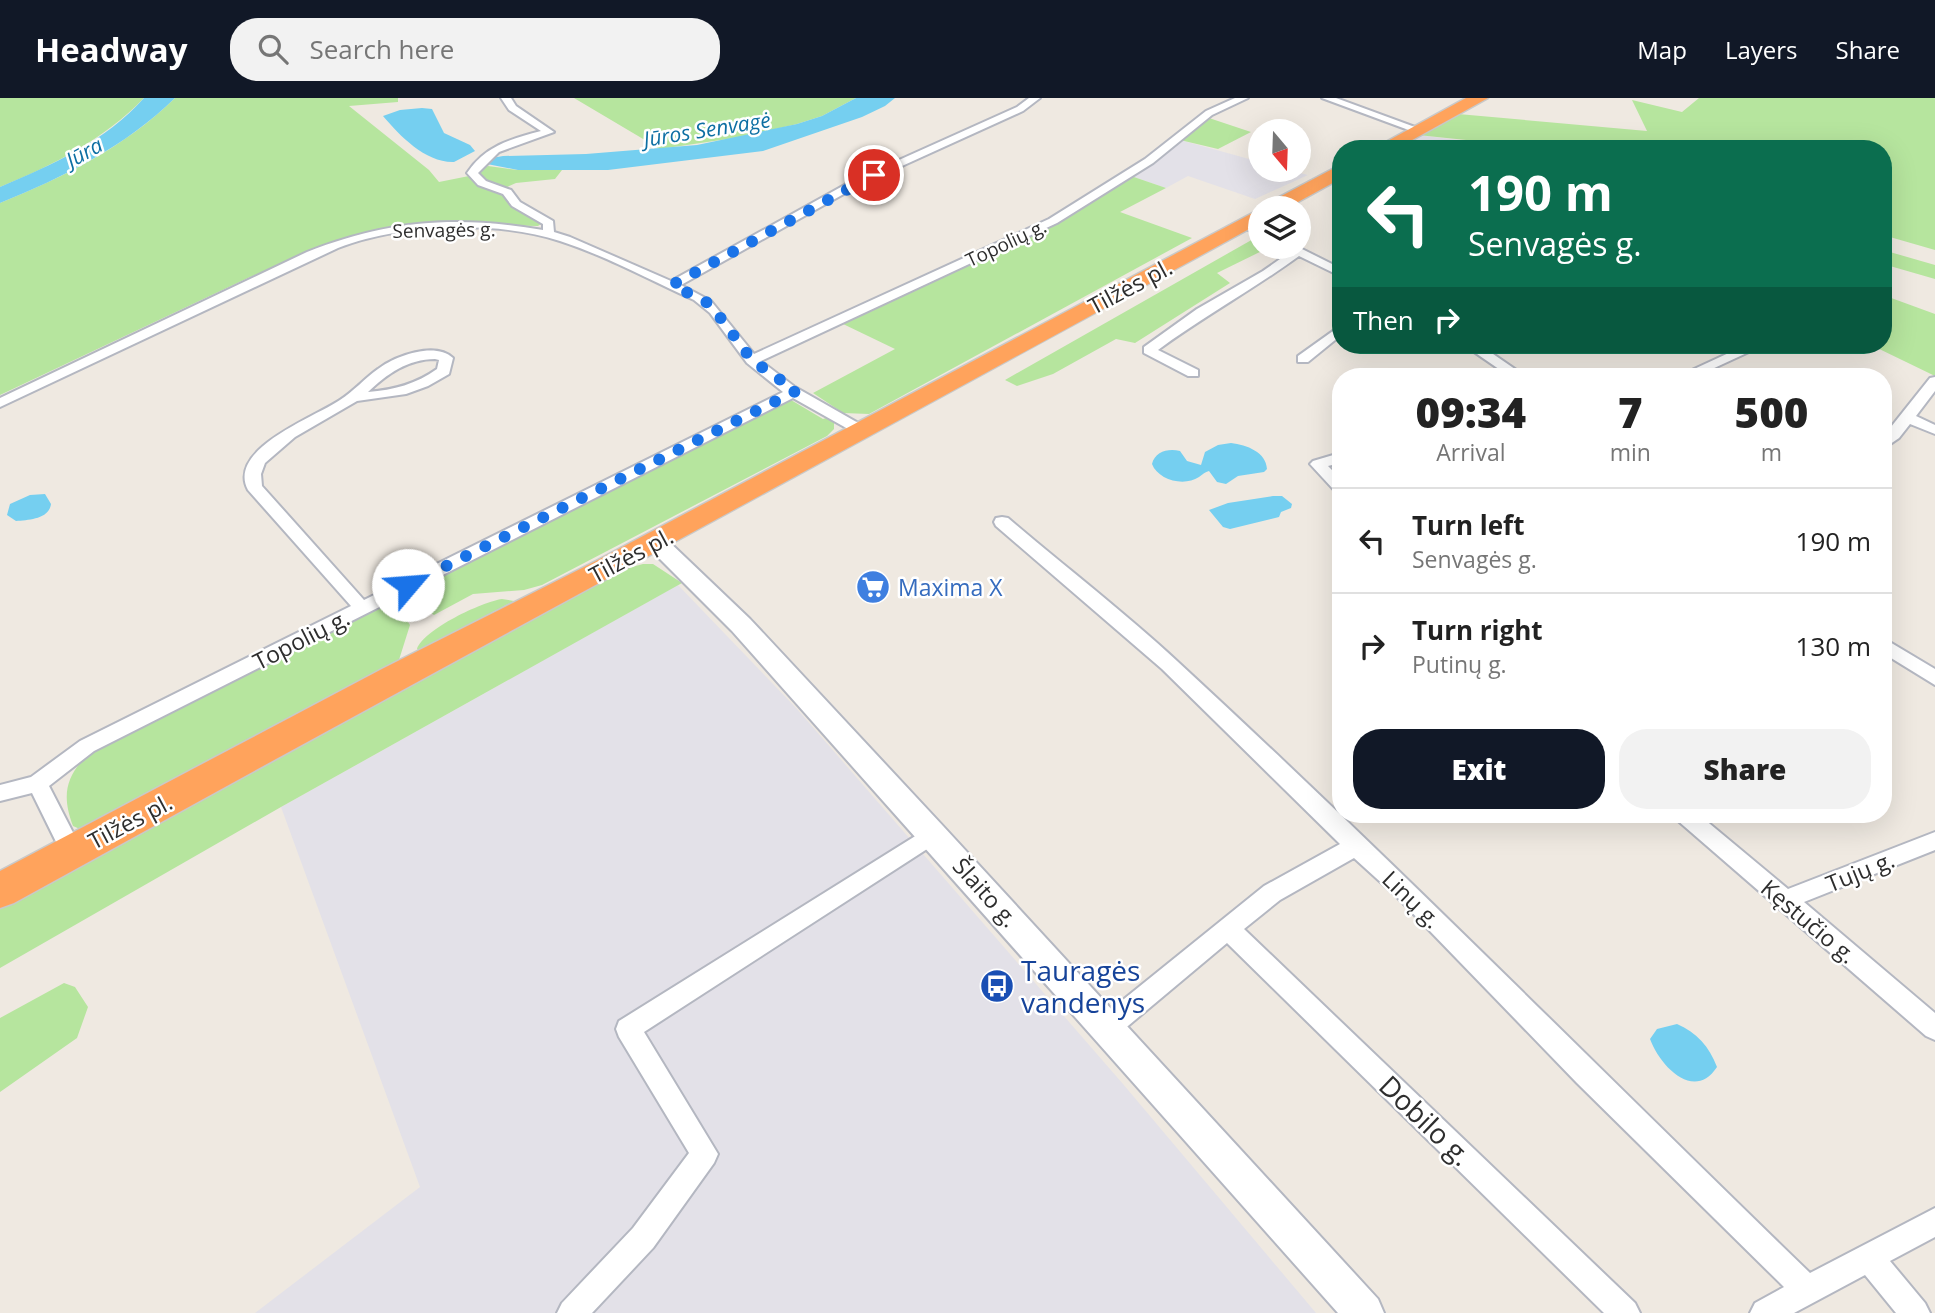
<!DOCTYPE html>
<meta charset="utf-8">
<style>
:root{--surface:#fff;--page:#f2f2f2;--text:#222;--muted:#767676;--line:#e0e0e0;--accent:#111827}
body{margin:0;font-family:"Open Sans",sans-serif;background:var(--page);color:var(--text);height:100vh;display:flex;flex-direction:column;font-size:26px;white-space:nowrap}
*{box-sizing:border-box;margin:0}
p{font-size:23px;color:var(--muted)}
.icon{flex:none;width:38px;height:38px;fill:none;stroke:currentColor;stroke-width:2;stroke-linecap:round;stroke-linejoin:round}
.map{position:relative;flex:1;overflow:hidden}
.drawer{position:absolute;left:1332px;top:270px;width:560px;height:455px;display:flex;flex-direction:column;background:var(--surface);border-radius:28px;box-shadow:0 7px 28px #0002}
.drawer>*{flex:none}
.banner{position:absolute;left:1332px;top:42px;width:560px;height:214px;border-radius:28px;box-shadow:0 7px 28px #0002;background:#0b6e4f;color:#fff;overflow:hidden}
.needle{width:46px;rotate:161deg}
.buttons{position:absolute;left:1248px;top:21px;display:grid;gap:14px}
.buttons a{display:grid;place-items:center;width:63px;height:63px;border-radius:50%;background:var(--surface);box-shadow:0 7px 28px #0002;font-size:35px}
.pin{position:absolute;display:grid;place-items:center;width:60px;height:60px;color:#fff;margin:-30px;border:4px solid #fff;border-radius:50%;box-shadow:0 2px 7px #0007}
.me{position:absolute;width:77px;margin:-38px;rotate:63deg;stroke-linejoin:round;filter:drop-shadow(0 0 5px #0008)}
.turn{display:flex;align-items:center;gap:24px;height:147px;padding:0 21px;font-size:32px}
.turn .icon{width:91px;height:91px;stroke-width:2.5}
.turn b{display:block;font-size:49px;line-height:60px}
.then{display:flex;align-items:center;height:66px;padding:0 21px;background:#0003;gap:14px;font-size:26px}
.eta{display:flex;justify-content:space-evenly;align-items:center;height:119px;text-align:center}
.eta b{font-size:42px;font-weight:800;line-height:49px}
.button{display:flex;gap:14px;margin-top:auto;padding:14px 21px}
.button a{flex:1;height:80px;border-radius:28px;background:var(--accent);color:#fff;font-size:28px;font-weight:800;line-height:80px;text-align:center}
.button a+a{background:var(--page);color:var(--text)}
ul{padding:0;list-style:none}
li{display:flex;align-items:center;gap:21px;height:105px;padding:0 21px;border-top:2px solid var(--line)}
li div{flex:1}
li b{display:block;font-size:26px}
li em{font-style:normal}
header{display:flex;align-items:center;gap:42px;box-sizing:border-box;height:98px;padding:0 35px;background:var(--accent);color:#fff}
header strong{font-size:33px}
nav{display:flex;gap:38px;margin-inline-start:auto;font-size:24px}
.search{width:490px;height:63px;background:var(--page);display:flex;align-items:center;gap:18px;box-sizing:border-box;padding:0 24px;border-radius:28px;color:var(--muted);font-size:26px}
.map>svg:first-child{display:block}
.industrial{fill:#e3e1e8}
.green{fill:#b6e59e}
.water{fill:#75cff0}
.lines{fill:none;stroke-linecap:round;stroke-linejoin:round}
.street-casing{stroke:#b4b7c1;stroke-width:4}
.secondary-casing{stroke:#b4b7c1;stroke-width:4}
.highway-casing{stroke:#c9c9c9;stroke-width:3}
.street{fill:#fff;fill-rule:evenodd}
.secondary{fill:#fff;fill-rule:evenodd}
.highway{fill:#ffa35c;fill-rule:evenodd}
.route{stroke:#1a73e8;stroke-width:12;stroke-dasharray:0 21.6}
.labels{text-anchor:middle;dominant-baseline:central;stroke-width:5;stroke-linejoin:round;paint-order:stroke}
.far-street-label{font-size:19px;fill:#2e2e2e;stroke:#fff}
.far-water-label{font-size:21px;font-style:italic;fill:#0d6fa3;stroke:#fff}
.street-label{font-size:23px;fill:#2e2e2e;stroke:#fff}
.shop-label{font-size:23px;fill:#366cbe;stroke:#fff;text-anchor:start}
.near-transit-label{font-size:28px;fill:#164399;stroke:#fff;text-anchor:start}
.near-street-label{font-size:28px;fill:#2e2e2e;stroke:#fff}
</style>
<header>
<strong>Headway</strong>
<div class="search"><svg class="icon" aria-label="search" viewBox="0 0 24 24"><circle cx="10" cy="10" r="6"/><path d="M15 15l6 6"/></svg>Search here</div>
<nav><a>Map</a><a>Layers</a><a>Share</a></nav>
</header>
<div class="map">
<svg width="1935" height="1215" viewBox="0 0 1935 1215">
<rect width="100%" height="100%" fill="#efe9e1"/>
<path class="industrial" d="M 1418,37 L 1465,43 L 1553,51 L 1392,51 Z
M 1180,42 L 1260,64 L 1260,72 L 1288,72 L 1308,77 L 1255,101 L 1188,78 L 1166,90 L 1131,78 Z
M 678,487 L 797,611 L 1123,986 L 1316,1215 L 255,1215 L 420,1089 L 281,709 Z"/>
<path class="green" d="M 0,0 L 144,0 C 103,42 54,67 0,89 Z
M 175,0 L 398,0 L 398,4 L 349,8 L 429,72 L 439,84 L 479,76 L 482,70 L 488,68 L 518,72 L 562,72 L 555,81 L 516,85 L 498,93 L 514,108 L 539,123 L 542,125 L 538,128 L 417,126 L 349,139 L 250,179 L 0,297 L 0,105 C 64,79 125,49 175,0 Z
M 574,0 L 856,0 L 822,18 L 797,26 L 741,39 L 660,51 Z
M 1699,0 L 1935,0 L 1935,152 L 1883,137 L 1883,51 L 1553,51 L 1418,37 L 1458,16 L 1647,33 L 1632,2 L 1682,14 Z
M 1206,19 L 1251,34 L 1218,51 L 1180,42 Z
M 1131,78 L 1166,90 L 1120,114 L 1192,140 L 869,316 L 843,315 L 813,295 L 895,251 L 841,225 L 1058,125 Z
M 1255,140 L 1260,142 L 1260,149 L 1270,149 L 1217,175 L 1230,185 L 1135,245 L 1116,241 L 1053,276 L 1017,288 L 1005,282 Z
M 1883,152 L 1935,167 L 1935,181 L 1883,166 Z
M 1883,197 L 1935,216 L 1935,278 L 1871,247 L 1883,247 Z
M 791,302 L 823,321 L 829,319 L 834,324 L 834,331 L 827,338 L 542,487 L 524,492 L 473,496 L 434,517 L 424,510 L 405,520 L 410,527 L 398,565 L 82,732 L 73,728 C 61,696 66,678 90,654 Z
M 643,466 L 653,466 L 682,485 L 281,709 L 0,870 L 0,811 L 617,473 Z
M 502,501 L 514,503 L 419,553 L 417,551 C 424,531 482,504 502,501 Z
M 64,885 L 75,889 L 88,909 L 77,940 L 0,994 L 0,920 Z"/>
<path class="water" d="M 144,0 L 175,0 C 126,48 64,79 0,105 L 0,89 C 52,67 106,43 144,0 Z
M 856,0 L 895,0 L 885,8 L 862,19 L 763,53 L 608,72 L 518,72 L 487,66 L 492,60 L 503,58 L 586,56 L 697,47 L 797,26 L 822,18 Z
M 422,10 L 432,11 L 444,35 L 470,47 L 475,53 L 454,64 C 426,65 400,38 383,18 L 400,12 Z
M 1231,345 C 1247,347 1266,354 1267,371 L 1264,374 L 1238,378 L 1226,386 L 1217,384 L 1209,373 C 1205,374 1203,376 1199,379 C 1184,389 1158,382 1152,366 C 1155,353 1169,350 1180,353 L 1187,363 L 1201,367 L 1205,354 L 1218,347 Z
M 45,396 L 51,406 C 49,421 29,422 16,423 L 7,417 L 10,406 L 30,397 Z
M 1273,398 L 1282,398 L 1292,406 L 1291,410 L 1281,414 L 1279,419 L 1230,431 L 1223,429 L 1209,412 L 1228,405 Z
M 1677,926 C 1697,935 1709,948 1717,969 C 1694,1004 1660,968 1650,941 L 1657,931 Z"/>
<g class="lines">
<g class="street-casing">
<path id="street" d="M 501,0 L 511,0 L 516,8 L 554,34 L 499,54 L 478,75 L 486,83 L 511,92 L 520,104 L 553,123 L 554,134 L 570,139 L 671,183 L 850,84 L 1017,9 L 1029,0 L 1040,0 L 1023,13 L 858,88 L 681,187 L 711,203 L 754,256 L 1049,121 L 1145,61 L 1206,13 L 1235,0 L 1248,0 L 1212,17 L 1153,65 L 1057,125 L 761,263 L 795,289 L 867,330 L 869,333 L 867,336 L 857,336 L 793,300 L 94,653 L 49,688 L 83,754 L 80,760 L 72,763 L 64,760 L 32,695 L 0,703 L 0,687 L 31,679 L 80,643 L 351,508 L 248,392 C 226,351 315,319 340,302 C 354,293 364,281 378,271 C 395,258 435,243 453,260 L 449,276 L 428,288 L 406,296 L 357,303 L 295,339 L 265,365 L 261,376 L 262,388 L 364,502 L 783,294 L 747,265 L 710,215 L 694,202 C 650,182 606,158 560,143 C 496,122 400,126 338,150 L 0,309 L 0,300 L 307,154 C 387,122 457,117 543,132 L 543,126 L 512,108 L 503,96 L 478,87 L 467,75 C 485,48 510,41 541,33 L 509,12 ZM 435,261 L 439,262 L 437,271 C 416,286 394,292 368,294 C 387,276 408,261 435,261 Z
M 1322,0 L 1336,0 L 1423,32 L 1414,34 Z
M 1239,124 L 1247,124 L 1260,130 L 1260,137 L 1239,128 Z
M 1284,149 L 1298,149 L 1340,170 L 1340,178 L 1299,158 C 1254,191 1204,218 1158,252 L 1198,272 L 1198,278 L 1188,278 L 1144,255 L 1144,249 L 1197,211 L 1263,173 L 1290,154 Z
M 1340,228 L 1340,238 L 1308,264 L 1298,264 L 1298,258 Z
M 1464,247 L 1480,247 L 1525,278 L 1509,278 Z
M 1746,247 L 1764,247 L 1697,278 L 1679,278 Z
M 1935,279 L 1935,293 L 1916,318 L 1935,327 L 1935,336 L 1910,326 L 1899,340 L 1883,351 L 1883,339 L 1930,280 Z
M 1340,355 L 1340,365 L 1328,368 L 1340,380 L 1340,394 L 1334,392 L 1310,366 L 1313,363 Z
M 1002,419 L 1008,420 C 1064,468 1123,513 1177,563 C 1393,762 1599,971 1810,1175 L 1935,1110 L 1935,1139 L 1890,1163 L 1925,1205 L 1930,1215 L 1896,1215 L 1865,1177 L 1794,1215 L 1750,1215 L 1755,1205 L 1784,1189 L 1577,985 L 1397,799 L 1354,760 L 1280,802 L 1244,831 L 1635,1205 L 1640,1215 L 1604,1215 L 1227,845 L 1116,938 L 1107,942 L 1098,938 L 1095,930 L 1098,922 L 1264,788 L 1340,746 L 1162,571 L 996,428 L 994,424 L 996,420 Z
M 1883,540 L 1935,571 L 1935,587 L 1883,555 Z
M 1673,716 L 1698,716 L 1788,791 L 1935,734 L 1935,752 L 1804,804 L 1935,915 L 1935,942 L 1926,938 L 1677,722 Z
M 933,727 L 941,730 L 944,736 L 941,742 L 644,934 L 718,1056 L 714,1065 L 653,1150 L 592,1215 L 557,1215 L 562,1205 L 633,1130 L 689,1055 L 619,939 L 616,931 L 619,923 Z"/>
</g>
<g class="secondary-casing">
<path id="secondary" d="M 656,437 L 664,439 L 750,521 L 943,728 L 1378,1201 L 1384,1215 L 1338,1215 L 732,533 L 648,449 L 645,444 L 648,439 Z"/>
</g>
<g class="highway-casing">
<path id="highway" d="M 1466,0 L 1488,0 L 1396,51 L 1373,51 Z
M 1340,67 L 1340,81 L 1287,110 L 1263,110 L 1266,106 Z
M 1260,111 L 1260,125 C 845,353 428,576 14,805 L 0,810 L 0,773 L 382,571 L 596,463 Z"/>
</g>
<use href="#street" class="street"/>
<use href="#secondary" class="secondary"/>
<use href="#highway" class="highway"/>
</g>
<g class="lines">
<path class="route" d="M 408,487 L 796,293 L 752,262 L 710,206 L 672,187 L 874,77"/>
</g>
<defs>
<g id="supermarket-disc" transform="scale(1.75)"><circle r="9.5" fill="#3f7fe0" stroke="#fff"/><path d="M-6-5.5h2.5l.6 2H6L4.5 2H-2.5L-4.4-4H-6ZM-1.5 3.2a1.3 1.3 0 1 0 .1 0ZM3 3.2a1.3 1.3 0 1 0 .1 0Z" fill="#fff"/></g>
<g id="bus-disc" transform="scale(1.75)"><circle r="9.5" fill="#1a4fb4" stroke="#fff"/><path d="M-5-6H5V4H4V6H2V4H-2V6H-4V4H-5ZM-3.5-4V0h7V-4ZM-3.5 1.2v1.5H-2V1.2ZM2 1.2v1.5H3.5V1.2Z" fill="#fff"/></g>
</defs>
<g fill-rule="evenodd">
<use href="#supermarket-disc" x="873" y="489"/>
<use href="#bus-disc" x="997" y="888"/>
</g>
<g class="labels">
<g class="far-street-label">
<text transform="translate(444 132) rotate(-1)">Senvagės g.</text>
<text transform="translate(1006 145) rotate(-25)">Topolių g.</text>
</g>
<g class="far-water-label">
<text transform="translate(707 31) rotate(-9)">Jūros Senvagė</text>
<text transform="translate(84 54) rotate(-29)">Jūra</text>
</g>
<g class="street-label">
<text transform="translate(1130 188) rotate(-28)">Tilžės pl.</text>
<text transform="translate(631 457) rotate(-28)">Tilžės pl.</text>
<text transform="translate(301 541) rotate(-27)">Topolių g.</text>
<text transform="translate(130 723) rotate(-28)">Tilžės pl.</text>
<text transform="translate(1860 773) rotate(-22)">Tujų g.</text>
<text transform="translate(986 794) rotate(48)">Šlaito g.</text>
<text transform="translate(1412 801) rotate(44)">Linų g.</text>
<text transform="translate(1809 823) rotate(40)">Kęstučio g.</text>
</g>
<g class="shop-label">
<text x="898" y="489">Maxima X</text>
</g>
<g class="near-transit-label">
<text x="1021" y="872">Tauragės<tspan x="1021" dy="32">vandenys</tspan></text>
</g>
<g class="near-street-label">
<text transform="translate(1426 1022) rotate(44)">Dobilo g.</text>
</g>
</g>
</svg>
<div class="buttons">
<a><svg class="needle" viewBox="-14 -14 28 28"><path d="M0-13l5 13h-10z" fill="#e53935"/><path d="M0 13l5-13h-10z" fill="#767676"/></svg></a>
<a><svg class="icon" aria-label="layers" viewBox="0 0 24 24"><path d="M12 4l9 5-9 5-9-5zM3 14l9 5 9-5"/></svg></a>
</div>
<div class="pin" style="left:874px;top:77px;background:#d93025"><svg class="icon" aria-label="arrive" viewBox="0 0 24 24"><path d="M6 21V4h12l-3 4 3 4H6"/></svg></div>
<svg class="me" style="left:408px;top:487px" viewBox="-20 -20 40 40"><circle r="19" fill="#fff"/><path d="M0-13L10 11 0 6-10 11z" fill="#1a73e8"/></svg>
<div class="banner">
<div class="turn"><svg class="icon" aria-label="left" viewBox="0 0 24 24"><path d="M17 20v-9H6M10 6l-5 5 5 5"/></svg><div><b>190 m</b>Senvagės g.</div></div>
<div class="then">Then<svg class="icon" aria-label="right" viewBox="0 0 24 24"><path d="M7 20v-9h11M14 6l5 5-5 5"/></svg></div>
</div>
<section class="drawer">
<div class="eta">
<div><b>09:34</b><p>Arrival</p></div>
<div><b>7</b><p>min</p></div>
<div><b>500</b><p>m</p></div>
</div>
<ul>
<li><svg class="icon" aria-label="left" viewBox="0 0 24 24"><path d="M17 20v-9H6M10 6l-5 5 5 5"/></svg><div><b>Turn left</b><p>Senvagės g.</p></div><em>190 m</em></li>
<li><svg class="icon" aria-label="right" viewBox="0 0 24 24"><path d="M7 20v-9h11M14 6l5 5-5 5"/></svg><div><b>Turn right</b><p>Putinų g.</p></div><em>130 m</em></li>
</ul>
<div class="button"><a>Exit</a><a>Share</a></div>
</section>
</div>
